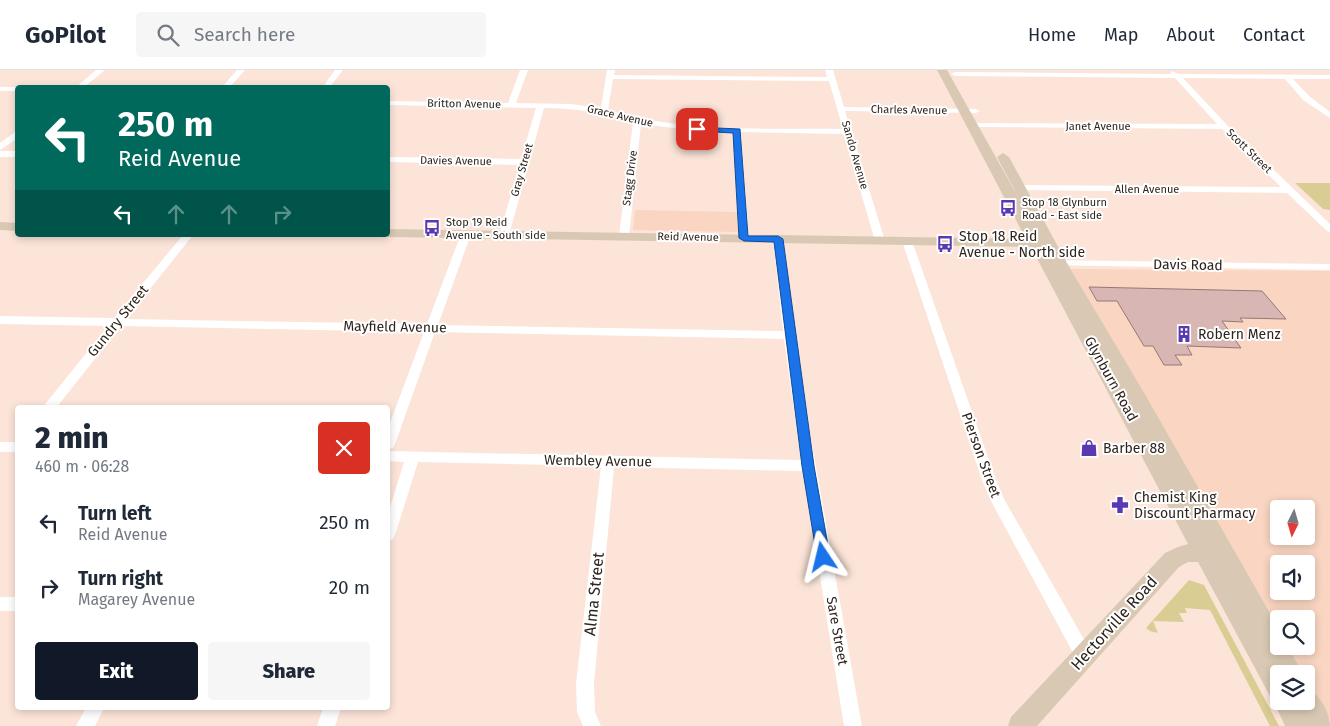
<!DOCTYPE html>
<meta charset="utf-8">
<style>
:root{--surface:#fff;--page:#f6f6f7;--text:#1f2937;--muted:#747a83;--line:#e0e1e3;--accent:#111827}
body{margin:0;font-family:"Fira Sans",sans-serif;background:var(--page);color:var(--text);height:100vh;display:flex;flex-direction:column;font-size:19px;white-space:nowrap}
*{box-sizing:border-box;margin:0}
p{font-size:16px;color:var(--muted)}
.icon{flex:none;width:28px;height:28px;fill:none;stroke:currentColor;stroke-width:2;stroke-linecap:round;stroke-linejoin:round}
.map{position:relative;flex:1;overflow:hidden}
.drawer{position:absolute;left:15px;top:335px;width:375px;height:305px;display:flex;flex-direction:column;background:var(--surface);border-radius:5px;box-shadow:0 2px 8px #0003}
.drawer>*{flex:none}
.top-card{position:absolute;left:15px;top:15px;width:375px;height:152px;border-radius:5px;box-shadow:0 2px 8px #0003;background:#00695c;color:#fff;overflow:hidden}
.needle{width:32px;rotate:185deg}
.fabs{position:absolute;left:1270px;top:430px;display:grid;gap:10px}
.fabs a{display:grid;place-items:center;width:45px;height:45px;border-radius:5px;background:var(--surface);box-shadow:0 2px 8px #0003;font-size:25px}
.pin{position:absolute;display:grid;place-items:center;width:42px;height:42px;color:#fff;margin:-21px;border-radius:10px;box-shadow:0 2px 8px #0006}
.me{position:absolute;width:55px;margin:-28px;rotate:350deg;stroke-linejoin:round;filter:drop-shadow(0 0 4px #0008)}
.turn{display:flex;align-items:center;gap:18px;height:105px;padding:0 20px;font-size:22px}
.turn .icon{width:65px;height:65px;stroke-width:2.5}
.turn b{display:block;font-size:35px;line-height:42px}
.lanes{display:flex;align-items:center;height:48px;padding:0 20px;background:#0003;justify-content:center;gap:25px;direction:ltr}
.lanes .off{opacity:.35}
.round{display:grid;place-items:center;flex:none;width:52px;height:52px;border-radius:5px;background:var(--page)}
.overview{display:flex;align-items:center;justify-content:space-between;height:85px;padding:0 20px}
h1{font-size:30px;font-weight:800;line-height:38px}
.primary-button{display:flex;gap:10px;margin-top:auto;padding:10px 20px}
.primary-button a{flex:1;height:58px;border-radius:5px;background:var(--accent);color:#fff;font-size:20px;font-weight:800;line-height:58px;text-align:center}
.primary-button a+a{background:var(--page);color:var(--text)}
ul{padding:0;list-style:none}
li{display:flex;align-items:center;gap:15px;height:65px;padding:0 20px}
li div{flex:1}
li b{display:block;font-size:19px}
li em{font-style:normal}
header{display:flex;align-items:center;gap:30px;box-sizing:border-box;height:70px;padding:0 25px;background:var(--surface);border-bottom:1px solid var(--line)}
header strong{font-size:24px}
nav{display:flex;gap:28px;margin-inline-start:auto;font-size:18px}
.search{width:350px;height:45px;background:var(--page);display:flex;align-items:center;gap:12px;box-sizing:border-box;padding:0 18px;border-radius:5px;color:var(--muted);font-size:19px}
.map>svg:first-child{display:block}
.built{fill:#f9d5c2;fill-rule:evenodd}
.green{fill:#dacd94}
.building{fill:#d7b6b3;stroke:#967875}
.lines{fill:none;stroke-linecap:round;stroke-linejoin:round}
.street{fill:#fff;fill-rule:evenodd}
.secondary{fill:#d9c9b4;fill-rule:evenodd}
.route{fill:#1a73e8;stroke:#114b97}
.labels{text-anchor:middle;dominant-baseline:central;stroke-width:4;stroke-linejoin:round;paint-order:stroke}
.far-street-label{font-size:11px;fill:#2e241e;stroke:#fff}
.far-poi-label{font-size:11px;fill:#2e241e;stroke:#fff;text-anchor:start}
.poi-label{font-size:14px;fill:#2e241e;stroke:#fff;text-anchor:start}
.street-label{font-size:14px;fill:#2e241e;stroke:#fff}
.near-street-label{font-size:16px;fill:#2e241e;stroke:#fff}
</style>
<header>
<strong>GoPilot</strong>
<div class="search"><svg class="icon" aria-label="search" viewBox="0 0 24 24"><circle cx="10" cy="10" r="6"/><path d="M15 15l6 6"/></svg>Search here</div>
<nav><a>Home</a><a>Map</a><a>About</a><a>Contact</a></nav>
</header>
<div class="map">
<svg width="1330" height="656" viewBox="0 0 1330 656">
<rect width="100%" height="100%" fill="#fce4d8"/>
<path class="built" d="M 635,140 L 737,142 L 738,162 L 633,160 Z
M 1071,199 L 1330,201 L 1330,650 L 1306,608 L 1306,604 L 1304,604 L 1288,576 L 1306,576 L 1306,549 L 1279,549 L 1279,560 ZM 1279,439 L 1306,439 L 1306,466 L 1279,466 ZM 1279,494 L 1306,494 L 1306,521 L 1279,521 Z"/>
<path class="green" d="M 1295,113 L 1330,113 L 1330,140 L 1323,139 Z
M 1189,510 L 1204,515 L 1279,656 L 1270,656 L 1210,540 L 1185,538 L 1187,543 L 1179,543 L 1184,552 L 1153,551 L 1158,563 L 1150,561 L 1146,558 Z"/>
<path class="building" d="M 1089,217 L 1262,221 L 1286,249 L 1240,248 L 1243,252 L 1222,251 L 1241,278 L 1187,276 L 1192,285 L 1175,285 L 1182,295 L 1164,295 L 1153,276 L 1144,276 L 1117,231 L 1097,231 Z"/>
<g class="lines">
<path class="street" d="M 96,0 L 105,0 L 83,18 L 75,18 Z
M 237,0 L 245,0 L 229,18 L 221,18 Z
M 335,0 L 343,0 L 329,18 L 322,18 Z
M 520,0 L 528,0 L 516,33 L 571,34 L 601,38 L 607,0 L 615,0 L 614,5 L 827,7 L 825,0 L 833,0 L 844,37 L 976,39 L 980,41 L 976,43 L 845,41 L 885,171 L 880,174 L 875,171 L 844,64 L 741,62 L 749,169 L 744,172 L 739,169 L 733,62 L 697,61 L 641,54 L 629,166 L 624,169 L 620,168 L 619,166 L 633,52 C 603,43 575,38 544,38 L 509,165 L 504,168 L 499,165 L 520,95 L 388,92 L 388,87 L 521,89 L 536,38 L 388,35 L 388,31 L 508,33 ZM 613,9 L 829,11 L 843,59 C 764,58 684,63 608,40 Z
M 1171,1 L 1179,4 L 1330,5 L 1330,9 L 1293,9 L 1309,26 L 1330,42 L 1330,48 L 1303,30 L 1285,9 L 1183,8 L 1227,55 L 1330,154 L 1330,162 L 1327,161 L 1287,123 L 1006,120 L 1004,118 L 1009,115 L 1281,117 L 1222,59 L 972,57 L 968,55 L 972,53 L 1217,54 L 1175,8 L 955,6 L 951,4 L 955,2 L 1171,4 Z
M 0,17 L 18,17 L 21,18 L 18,18 L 18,21 L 0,21 Z
M 15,62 L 18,62 L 18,68 L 0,80 L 0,73 Z
M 0,81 L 18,81 L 18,87 L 0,87 Z
M 466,161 L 471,164 L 438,255 L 783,261 L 773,169 L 778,166 L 782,167 L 811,369 L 862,656 L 844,656 L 803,401 L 614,397 L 594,614 L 595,642 L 601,656 L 583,656 L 577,642 L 576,614 L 601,396 L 418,392 L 395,465 L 393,469 L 388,471 L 388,444 L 404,392 L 388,391 L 388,381 L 801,390 L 784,269 L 435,262 L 395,374 L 393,378 L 388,379 L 388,358 L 424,262 L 121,256 L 56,338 L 42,338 L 108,256 L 0,254 L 0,246 L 114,248 L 183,165 L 193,165 L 126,249 L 427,254 L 461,164 Z
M 907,168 L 912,171 L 996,410 L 1004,429 L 1090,580 L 1092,586 L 1090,592 L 1084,594 L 1078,592 L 991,431 L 982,410 L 902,171 Z
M 1051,190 L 1330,194 L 1330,200 L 1047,195 L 1046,193 L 1047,191 Z
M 0,372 L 18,372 L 18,382 L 0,382 Z
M 0,527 L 18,527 L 18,541 L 0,541 Z
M 86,638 L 104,638 L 95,656 L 76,656 Z
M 323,638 L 341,638 L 335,656 L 317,656 Z"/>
<path class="secondary" d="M 937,0 L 947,0 L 1022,134 L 997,87 L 1003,83 L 1009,87 L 1067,193 L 1143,321 L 1279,559 L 1279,576 L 1288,576 L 1303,604 L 1279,604 L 1279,631 L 1306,631 L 1306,618 C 1319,623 1330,642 1330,656 L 1285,656 L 1273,630 L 1271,628 L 1198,492 L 1188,492 L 1179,497 L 1037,656 L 1008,656 L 1011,647 L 1165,483 L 1178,477 L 1188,474 L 1031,177 L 388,167 L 382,165 L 388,165 L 388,159 L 1026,169 Z
M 0,152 L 18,153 L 18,161 L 0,160 Z"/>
</g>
<path class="route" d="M 694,57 L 740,59 L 748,166 L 778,166 L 783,169 L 814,396 L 830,487 L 828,491 L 823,493 L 819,491 L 817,487 L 802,396 L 774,172 L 744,171 L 739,168 L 733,63 L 697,61 L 693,59 Z"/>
<defs>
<g id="bus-bare" transform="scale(1.35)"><path d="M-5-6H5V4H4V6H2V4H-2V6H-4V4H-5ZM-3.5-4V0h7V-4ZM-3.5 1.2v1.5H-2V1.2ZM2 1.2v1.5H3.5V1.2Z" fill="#5939b1" stroke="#fff" stroke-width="2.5" paint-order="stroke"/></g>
<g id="building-bare" transform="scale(1.35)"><path d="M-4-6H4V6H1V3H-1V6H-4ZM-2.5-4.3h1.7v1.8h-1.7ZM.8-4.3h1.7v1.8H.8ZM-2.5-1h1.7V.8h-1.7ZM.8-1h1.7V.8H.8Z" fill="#5939b1" stroke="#fff" stroke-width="2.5" paint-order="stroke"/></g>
<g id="shop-bare" transform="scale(1.35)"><path d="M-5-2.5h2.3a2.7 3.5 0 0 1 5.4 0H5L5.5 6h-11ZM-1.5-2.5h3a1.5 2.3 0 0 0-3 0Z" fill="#5939b1" stroke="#fff" stroke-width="2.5" paint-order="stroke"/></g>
<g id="pharmacy-bare" transform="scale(1.35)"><path d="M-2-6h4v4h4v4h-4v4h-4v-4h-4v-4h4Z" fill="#5939b1" stroke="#fff" stroke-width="2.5" paint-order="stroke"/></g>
</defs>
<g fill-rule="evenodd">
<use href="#bus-bare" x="1008" y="138"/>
<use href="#bus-bare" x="432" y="158"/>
<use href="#bus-bare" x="945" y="174"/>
<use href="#building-bare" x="1184" y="264"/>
<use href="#shop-bare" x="1089" y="378"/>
<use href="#pharmacy-bare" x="1120" y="435"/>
</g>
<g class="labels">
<g class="far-street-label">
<text transform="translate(464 34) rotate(1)">Britton Avenue</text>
<text transform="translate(909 40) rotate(1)">Charles Avenue</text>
<text transform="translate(620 46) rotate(13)">Grace Avenue</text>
<text x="1098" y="56">Janet Avenue</text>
<text transform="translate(1249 81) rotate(44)">Scott Street</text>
<text transform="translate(855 85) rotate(74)">Sando Avenue</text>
<text transform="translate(456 91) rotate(1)">Davies Avenue</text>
<text transform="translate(522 100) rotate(-74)">Gray Street</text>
<text transform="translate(630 108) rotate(-83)">Stagg Drive</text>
<text x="1147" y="119">Allen Avenue</text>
<text transform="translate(688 167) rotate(1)">Reid Avenue</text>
</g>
<g class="far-poi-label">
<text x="1022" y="132">Stop 18 Glynburn<tspan x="1022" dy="13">Road - East side</tspan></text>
<text x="446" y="152">Stop 19 Reid<tspan x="446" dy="13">Avenue - South side</tspan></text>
</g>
<g class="poi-label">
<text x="959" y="166">Stop 18 Reid<tspan x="959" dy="16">Avenue - North side</tspan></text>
<text x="1198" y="264">Robern Menz</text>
<text x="1103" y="378">Barber 88</text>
<text x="1134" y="427">Chemist King<tspan x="1134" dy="16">Discount Pharmacy</tspan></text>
</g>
<g class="street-label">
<text transform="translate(1188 195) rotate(1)">Davis Road</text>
<text transform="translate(118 251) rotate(-51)">Gundry Street</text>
<text transform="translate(395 257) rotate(1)">Mayfield Avenue</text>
<text transform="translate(1111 309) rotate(61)">Glynburn Road</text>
<text transform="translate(981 385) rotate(70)">Pierson Street</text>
<text transform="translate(598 391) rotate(1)">Wembley Avenue</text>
<text transform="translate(837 561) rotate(80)">Sare Street</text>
</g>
<g class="near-street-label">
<text transform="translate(594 524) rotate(-84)">Alma Street</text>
<text transform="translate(1114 553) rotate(-48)">Hectorville Road</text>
</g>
</g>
</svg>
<div class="fabs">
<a><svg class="needle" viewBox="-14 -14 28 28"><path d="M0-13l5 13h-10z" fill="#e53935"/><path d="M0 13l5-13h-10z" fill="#747a83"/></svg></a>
<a><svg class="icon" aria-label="sound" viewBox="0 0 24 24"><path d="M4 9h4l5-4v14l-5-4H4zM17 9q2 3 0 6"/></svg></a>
<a><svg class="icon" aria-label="search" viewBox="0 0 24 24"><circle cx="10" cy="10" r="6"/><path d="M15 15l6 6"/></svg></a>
<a><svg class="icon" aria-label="layers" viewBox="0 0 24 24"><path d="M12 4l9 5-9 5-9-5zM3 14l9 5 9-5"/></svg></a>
</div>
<div class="pin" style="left:697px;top:59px;background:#d93025"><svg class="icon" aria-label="arrive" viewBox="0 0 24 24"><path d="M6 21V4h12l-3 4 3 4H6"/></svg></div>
<svg class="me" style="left:823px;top:487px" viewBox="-20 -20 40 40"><path d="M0-17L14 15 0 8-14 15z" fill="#1a73e8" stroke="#fff" stroke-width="4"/></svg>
<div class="top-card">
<div class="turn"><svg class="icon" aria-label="left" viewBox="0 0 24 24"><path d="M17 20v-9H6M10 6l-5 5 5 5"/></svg><div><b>250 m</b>Reid Avenue</div></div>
<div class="lanes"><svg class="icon" aria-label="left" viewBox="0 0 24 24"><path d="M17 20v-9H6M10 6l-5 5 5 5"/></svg><svg class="icon off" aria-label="ahead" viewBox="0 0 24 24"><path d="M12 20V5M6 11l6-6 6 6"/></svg><svg class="icon off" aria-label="ahead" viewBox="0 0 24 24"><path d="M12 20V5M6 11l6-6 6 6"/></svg><svg class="icon off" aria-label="right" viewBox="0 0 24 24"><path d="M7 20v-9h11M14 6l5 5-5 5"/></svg></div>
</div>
<section class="drawer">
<div class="overview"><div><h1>2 min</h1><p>460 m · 06:28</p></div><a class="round" style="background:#d93025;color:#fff"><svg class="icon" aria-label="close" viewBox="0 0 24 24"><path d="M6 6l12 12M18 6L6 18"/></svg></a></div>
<ul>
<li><svg class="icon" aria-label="left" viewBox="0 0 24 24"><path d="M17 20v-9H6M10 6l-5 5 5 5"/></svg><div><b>Turn left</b><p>Reid Avenue</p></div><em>250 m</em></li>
<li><svg class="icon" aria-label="right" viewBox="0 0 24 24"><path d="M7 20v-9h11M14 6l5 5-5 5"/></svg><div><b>Turn right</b><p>Magarey Avenue</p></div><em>20 m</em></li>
</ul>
<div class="primary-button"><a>Exit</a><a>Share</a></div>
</section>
</div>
